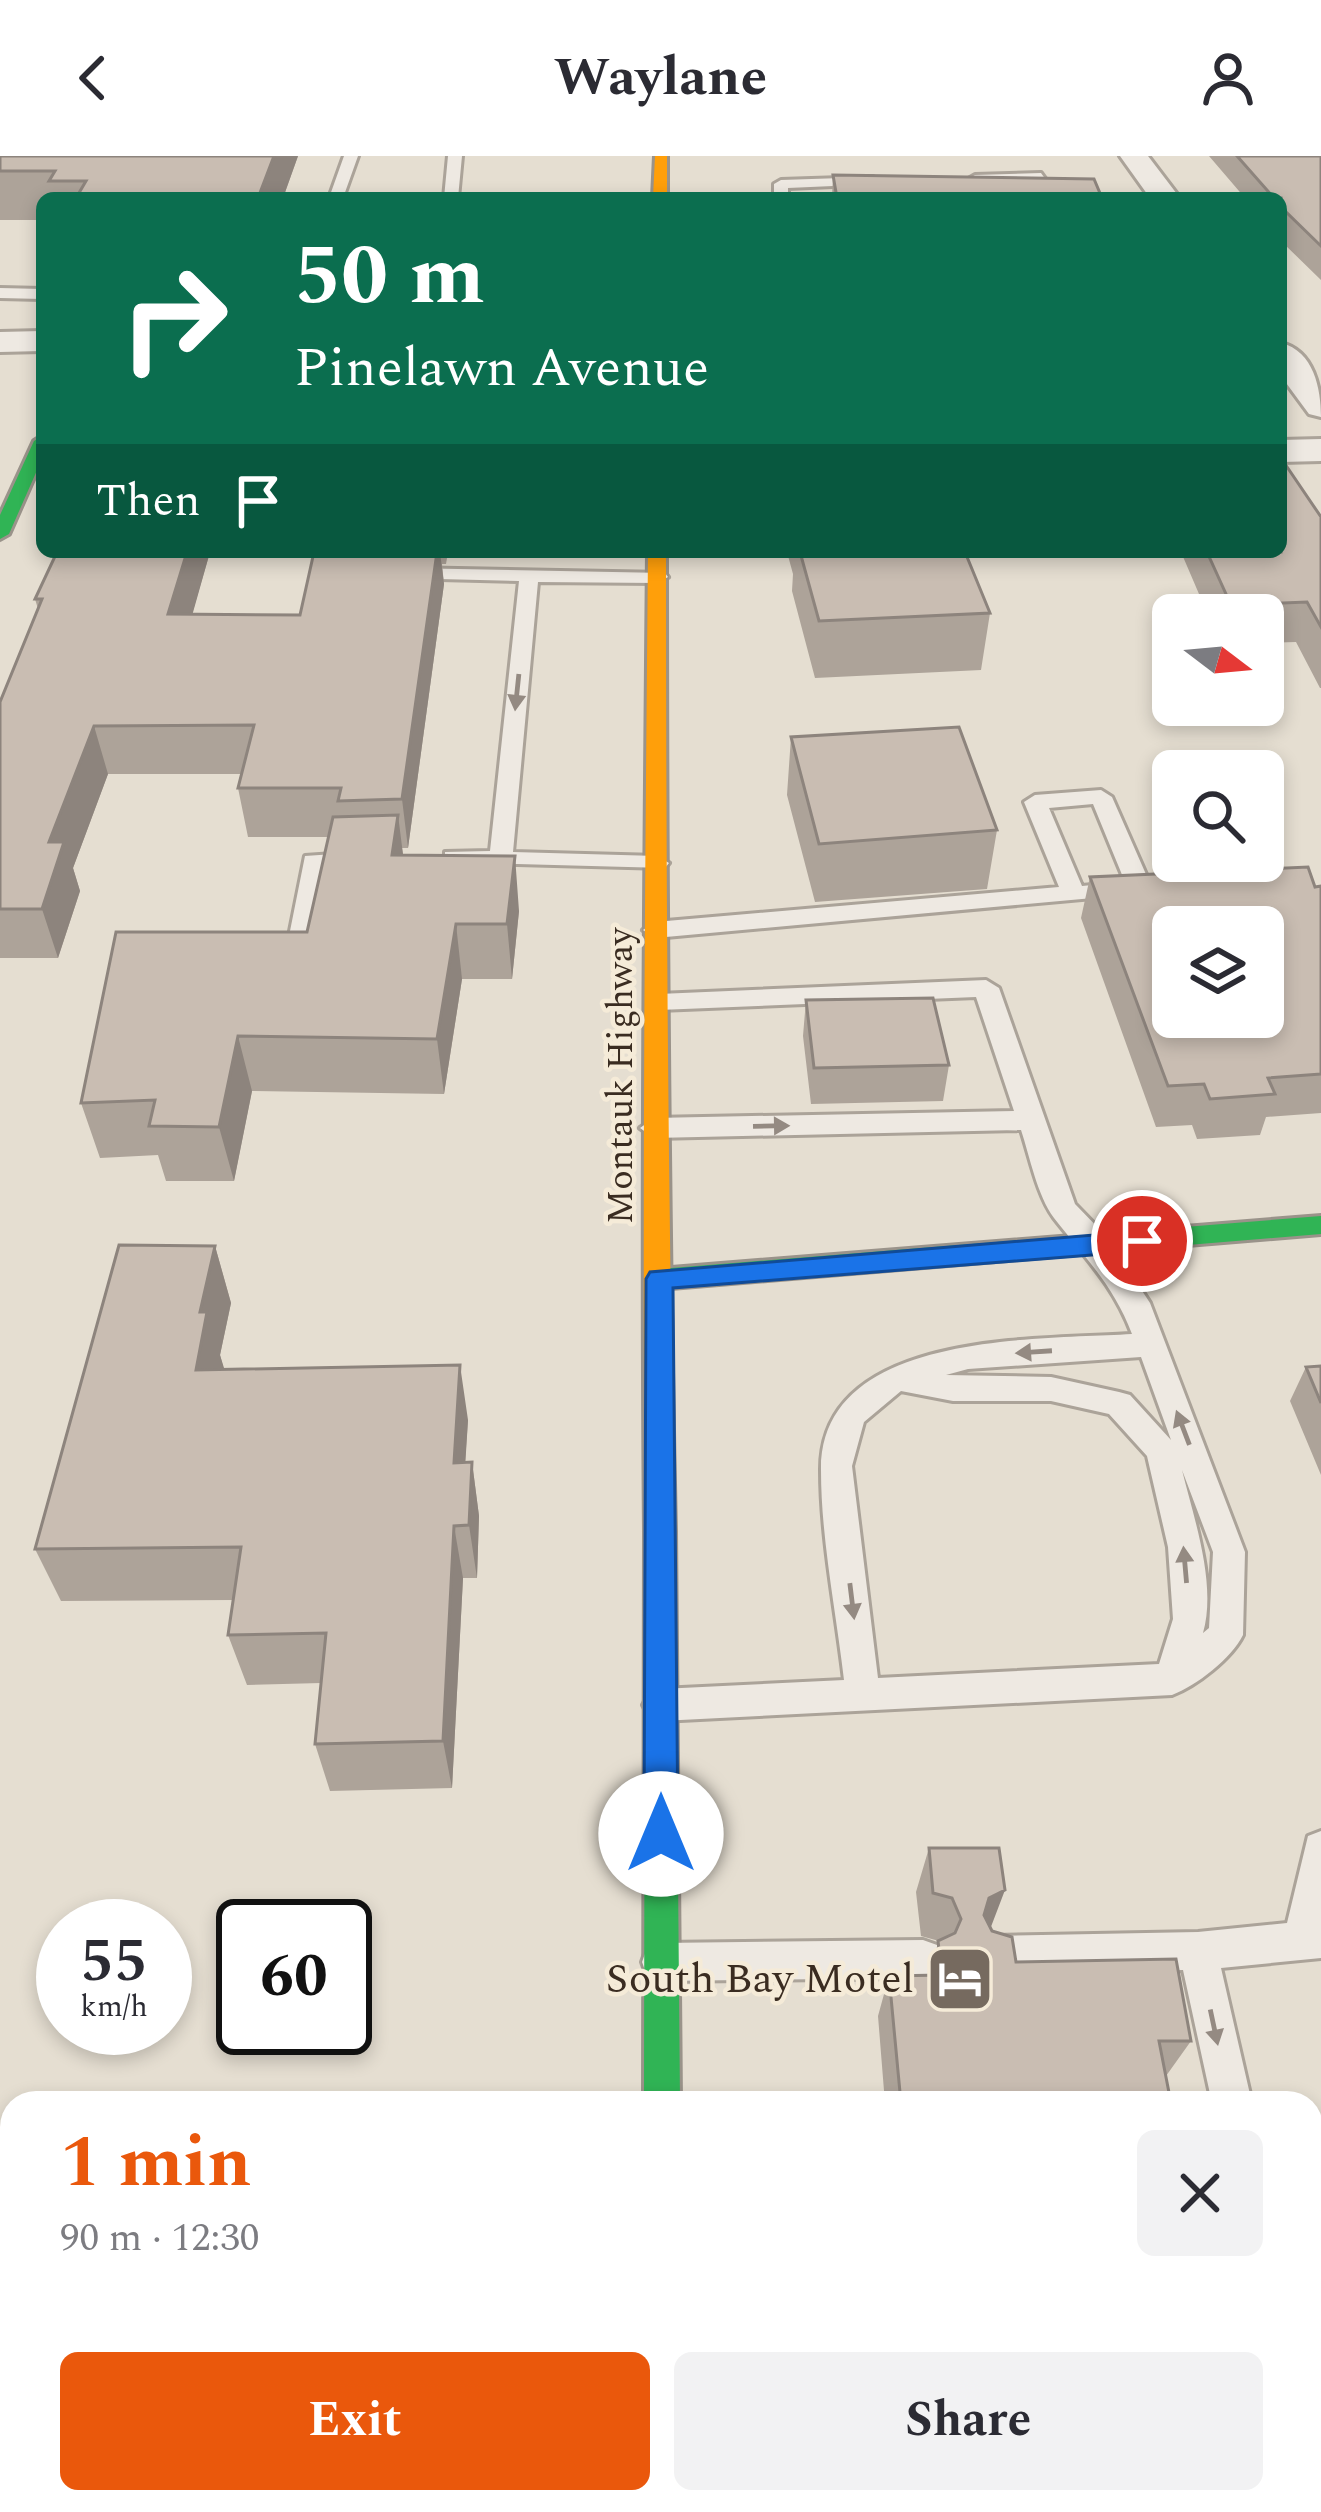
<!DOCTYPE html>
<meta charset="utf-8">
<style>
:root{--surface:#fff;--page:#f2f2f3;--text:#2b2b33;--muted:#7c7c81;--accent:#ea580c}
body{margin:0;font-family:Spectral,serif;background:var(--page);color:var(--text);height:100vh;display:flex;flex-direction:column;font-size:45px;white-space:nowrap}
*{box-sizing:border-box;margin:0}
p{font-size:39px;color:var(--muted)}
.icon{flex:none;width:66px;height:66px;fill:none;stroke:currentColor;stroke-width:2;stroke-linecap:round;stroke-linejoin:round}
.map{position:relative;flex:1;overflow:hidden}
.sheet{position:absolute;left:0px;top:1935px;width:1323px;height:423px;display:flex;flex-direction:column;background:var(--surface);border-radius:36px 36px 0 0;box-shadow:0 6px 18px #0003}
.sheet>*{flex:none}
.hud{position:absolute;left:36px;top:36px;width:1251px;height:366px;border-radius:18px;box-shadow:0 6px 18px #0003;background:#0b6e4f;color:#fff;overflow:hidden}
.needle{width:78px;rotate:106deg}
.fabs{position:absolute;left:1152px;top:438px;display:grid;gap:24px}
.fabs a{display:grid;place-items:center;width:132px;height:132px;border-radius:18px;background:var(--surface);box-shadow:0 6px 18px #0003;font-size:60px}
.speed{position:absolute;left:36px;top:1743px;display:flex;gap:24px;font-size:60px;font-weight:700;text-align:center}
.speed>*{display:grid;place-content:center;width:156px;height:156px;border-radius:50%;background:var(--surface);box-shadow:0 6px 18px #0003;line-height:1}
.speed small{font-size:30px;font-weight:400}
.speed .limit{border:6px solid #111;border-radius:18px;background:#fff;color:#111}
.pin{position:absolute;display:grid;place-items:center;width:102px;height:102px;color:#fff;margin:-51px;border:6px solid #fff;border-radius:50%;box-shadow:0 3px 12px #0007}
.me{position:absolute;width:132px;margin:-66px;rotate:0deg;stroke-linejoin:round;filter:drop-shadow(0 0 9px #0008)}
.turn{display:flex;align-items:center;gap:42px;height:252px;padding:0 60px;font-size:54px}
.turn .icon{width:156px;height:156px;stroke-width:2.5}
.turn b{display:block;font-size:84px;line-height:102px}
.then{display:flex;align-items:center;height:114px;padding:0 60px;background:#0003;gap:24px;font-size:45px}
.round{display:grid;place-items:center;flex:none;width:126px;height:126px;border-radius:18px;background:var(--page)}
.headline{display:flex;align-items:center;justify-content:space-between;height:204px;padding:0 60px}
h1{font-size:72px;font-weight:700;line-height:90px;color:var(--accent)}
.action{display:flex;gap:24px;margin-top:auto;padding:24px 60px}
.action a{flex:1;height:138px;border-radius:18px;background:var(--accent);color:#fff;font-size:48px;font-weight:700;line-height:138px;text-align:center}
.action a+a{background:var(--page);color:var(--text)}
header{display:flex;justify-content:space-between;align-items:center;height:156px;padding:0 60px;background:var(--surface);font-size:54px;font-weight:700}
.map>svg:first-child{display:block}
.water{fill:#bbcac0}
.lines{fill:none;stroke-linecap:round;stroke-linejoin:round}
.lane-casing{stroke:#aba399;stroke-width:6}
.street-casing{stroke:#aba399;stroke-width:6}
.fast-casing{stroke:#9a938a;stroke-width:6}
.slow-casing{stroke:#9a938a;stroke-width:6}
.lane{fill:#eee9e2;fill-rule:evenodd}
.street{fill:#eee9e2;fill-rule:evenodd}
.fast{fill:#30b455;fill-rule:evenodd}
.slow{fill:#ff9f0a;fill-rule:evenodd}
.wall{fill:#ada399}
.shaded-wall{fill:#8d847d}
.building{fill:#c9bdb2;stroke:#8d847d;stroke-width:3;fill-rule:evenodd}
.oneway{fill:#948a82}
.route{fill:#1a73e8;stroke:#114b97;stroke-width:3}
.labels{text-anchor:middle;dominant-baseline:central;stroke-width:9;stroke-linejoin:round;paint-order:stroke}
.street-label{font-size:36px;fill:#3a2c21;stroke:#f5ebd8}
.near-poi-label{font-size:42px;fill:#3a2c21;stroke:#f5ebd8;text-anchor:end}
</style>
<header><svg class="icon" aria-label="back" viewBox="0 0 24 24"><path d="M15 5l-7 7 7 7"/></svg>Waylane<svg class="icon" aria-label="person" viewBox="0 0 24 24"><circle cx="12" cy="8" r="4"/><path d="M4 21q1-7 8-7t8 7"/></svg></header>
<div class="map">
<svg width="1321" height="2356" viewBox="0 0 1321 2356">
<rect width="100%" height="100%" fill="#e5ded1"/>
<path class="water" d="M 1321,2190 L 1321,2356 L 1273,2356 L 1271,2346 L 1311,2346 L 1311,2191 Z
M 0,2311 L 12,2312 L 12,2346 L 399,2346 L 398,2356 L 0,2356 Z"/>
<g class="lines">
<g class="lane-casing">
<path id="lane" d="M 344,0 L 358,0 L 343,42 L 329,42 Z
M 448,0 L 462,0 L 458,42 L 444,42 Z
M 1041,17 L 1046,24 L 975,27 L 968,23 L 975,19 Z
M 873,21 L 878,28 L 788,32 L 788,42 L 774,42 L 774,28 L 781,24 Z
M 0,132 L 42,133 L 42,143 L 0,142 Z
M 406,412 L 665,417 L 668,421 L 658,427 L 538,426 L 513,696 L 657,700 L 669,707 L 665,712 L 445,706 L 445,696 L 490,695 L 519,425 L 399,422 L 396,418 Z
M 1101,634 L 1112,641 L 1152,732 L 1148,737 L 655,782 L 643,774 L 655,766 L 1059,731 L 1024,646 L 1035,639 ZM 1093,648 L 1125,726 L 1082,730 L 1049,652 Z
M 363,696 L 371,698 L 371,708 L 324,712 L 309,800 L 306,806 L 288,806 L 285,800 L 305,700 Z
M 986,824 L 999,832 L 1075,1048 L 1107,1081 L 1150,1147 L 1245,1396 L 1243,1479 C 1232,1502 1196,1530 1172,1539 L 661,1565 L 649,1560 L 643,1549 L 649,1538 L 661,1533 L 844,1524 C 836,1455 821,1383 821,1314 C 820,1175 1037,1184 1132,1178 C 1113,1128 1085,1102 1054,1062 C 1037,1039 1030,1001 1021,974 L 654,982 L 640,972 L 654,962 L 1014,955 L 976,841 L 659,854 L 646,846 L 659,838 ZM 1141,1201 L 1171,1284 L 1130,1239 L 1119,1236 L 1051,1221 L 946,1219 L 968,1213 ZM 901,1235 L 953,1245 L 1051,1245 L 1109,1258 L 1147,1300 L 1168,1391 L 1173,1463 L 1159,1508 L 878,1522 L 852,1310 L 864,1266 ZM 1182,1314 L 1213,1396 L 1209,1472 L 1203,1477 C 1217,1428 1194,1363 1182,1314 Z
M 1321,1675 L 1321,1802 L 1221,1812 L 1252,1947 L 1212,1947 L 1183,1814 L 992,1818 L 978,1812 L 973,1799 L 978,1786 L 992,1780 L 1198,1776 L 1287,1767 L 1308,1680 Z
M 923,1784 L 937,1789 L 942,1803 L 937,1817 L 923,1822 L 661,1825 L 647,1820 L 642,1806 L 647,1792 L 661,1787 Z
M 1321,2017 L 1321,2059 L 1311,2060 L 1311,2018 Z"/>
</g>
<g class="street-casing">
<path id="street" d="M 1120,0 L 1148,0 L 1180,42 L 1150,42 Z
M 42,175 L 42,195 L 0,196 L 0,176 Z
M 1281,187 C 1314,195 1321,233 1321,261 L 1309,258 L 1281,220 Z
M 1321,283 L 1321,305 L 1281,306 L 1281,284 Z"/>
</g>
<g class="fast-casing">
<path id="fast" d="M 42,280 L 42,303 L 9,378 L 0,383 L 0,359 L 34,285 Z
M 1321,1060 L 1321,1078 L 659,1133 L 646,1123 L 659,1113 Z
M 660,1364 L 670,1367 L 675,1376 L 680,1947 L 644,1947 L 645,1376 L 650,1367 Z
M 643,2346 L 685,2346 L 685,2356 L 643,2356 Z"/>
</g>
<g class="slow-casing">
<path id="slow" d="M 655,0 L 667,0 L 667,42 L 653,42 Z
M 648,396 L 666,396 C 666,723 668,1049 675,1376 L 670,1385 L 660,1388 L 650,1385 L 645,1376 C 642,1049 645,723 648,396 Z"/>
</g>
<use href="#lane" class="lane"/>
<use href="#street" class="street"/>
<use href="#fast" class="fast"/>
<use href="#slow" class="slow"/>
</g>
<path class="wall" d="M 0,0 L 298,0 L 283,42 L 42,42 L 42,64 L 0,64 Z
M 1209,0 L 1321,0 L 1321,124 L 1281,85 L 1281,42 L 1245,42 Z
M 833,19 L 1102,42 L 832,42 Z
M 1321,361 L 1321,532 L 1320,532 L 1296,486 L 1263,487 L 1263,459 L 1208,459 L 1181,396 L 1281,396 Z
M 57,396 L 210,396 L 192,458 L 300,459 L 314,396 L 448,396 L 446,408 L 442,408 L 444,428 L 408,692 L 402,692 L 403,700 L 519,755 L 512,823 L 462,823 L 444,938 L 252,935 L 234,1025 L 166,1025 L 158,999 L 100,1002 L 81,947 L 307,776 L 328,681 L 248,681 L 238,632 L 242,618 L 108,618 L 73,712 L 80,735 L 58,802 L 0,802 L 0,546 L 38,453 L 35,443 Z
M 787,396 L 965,396 L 990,457 L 981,514 L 815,522 L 792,435 L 793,418 Z
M 791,581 L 997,674 L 987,733 L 815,746 L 787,639 Z
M 1090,721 L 1321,730 L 1321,957 L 1266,961 L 1260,979 L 1197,983 L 1192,969 L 1156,971 L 1081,762 Z
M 806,844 L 949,909 L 943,945 L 811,948 L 803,880 Z
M 215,1090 L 231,1147 L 220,1199 L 224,1214 L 468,1264 L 465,1306 L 472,1306 L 479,1360 L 477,1422 L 463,1422 L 452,1632 L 330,1635 L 315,1588 L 321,1527 L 247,1529 L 228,1479 L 233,1444 L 61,1445 L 35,1393 Z
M 1321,1210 L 1321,1319 L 1290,1245 L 1306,1211 Z
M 929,1692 L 1016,1806 L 1191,1885 L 1166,1920 L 1171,1947 L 885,1947 L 878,1860 L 889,1820 L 927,1820 L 939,1785 L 921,1780 L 916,1736 Z
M 921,2346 L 1244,2346 L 1246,2356 L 922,2356 Z"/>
<path class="shaded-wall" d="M 274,0 L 298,0 L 283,42 L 258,42 Z
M 187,396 L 210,396 L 179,506 L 168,458 Z
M 437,396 L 440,396 L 444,428 L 408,692 L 402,643 Z
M 94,570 L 108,618 L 73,712 L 80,735 L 58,802 L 42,753 L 49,686 Z
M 398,659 L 405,714 L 392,699 Z
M 515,700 L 519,755 L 512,823 L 507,768 Z
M 456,768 L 462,823 L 444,938 L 437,883 Z
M 238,880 L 252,935 L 234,1025 L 219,971 Z
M 215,1090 L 231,1147 L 220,1199 L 224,1212 L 214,1269 L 196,1214 L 200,1156 Z
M 460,1209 L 468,1264 L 462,1360 L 454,1307 Z
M 472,1306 L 479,1360 L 477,1422 L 469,1369 Z
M 454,1370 L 463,1422 L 452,1632 L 443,1585 Z
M 1005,1734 L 989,1776 L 974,1784 L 989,1742 Z"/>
<path class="building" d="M 0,0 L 274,0 L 258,42 L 76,42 L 86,25 L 49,25 L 55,15 L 0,15 Z
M 1237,0 L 1321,0 L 1321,90 L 1281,51 L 1281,42 L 1274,42 Z
M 833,19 L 1094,23 L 1102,42 L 837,42 Z
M 1281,302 L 1321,361 L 1321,471 L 1307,446 L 1231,449 L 1207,396 L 1281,396 Z
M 57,396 L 187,396 L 168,458 L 300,459 L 314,396 L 437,396 L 402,643 L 338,645 L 341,632 L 238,632 L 254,569 L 94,570 L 49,686 L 64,686 L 42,753 L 0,753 L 0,546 L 42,443 L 35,443 Z
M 800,396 L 965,396 L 990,457 L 819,465 Z
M 959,571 L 997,674 L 819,688 L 791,581 Z
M 398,659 L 392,699 L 515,700 L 507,768 L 456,768 L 437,883 L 238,880 L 219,971 L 149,970 L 155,944 L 81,947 L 116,776 L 307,776 L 333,661 Z
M 1308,711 L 1315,731 L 1321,730 L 1321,918 L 1268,922 L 1275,938 L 1210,943 L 1204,928 L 1168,930 L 1090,721 ZM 1173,771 L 1263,771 L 1263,861 L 1173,861 Z
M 933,842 L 949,909 L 814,912 L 806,844 Z
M 119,1089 L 215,1090 L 200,1156 L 207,1156 L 196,1214 L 460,1209 L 454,1307 L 472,1306 L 469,1369 L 454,1370 L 443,1585 L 315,1588 L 326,1477 L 228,1479 L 241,1391 L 35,1393 Z
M 1321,1210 L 1321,1247 L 1306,1211 Z
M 929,1692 L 999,1692 L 1005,1734 L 989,1742 L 984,1759 L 992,1775 L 1012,1781 L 1016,1806 L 1176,1803 L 1191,1885 L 1159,1885 L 1171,1947 L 901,1947 L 889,1820 L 942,1819 L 938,1785 L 955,1777 L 961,1763 L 952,1742 L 933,1737 Z
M 938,2346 L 1244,2346 L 1246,2356 L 939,2356 Z"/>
<defs><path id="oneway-solid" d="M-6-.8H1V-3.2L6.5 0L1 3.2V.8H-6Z" transform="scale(3)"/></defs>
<g class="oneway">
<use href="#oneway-solid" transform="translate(517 536) rotate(96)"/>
<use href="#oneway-solid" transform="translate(771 970) rotate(-1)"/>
<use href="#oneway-solid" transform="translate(1034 1196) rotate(176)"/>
<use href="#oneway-solid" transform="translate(1183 1272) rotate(-111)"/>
<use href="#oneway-solid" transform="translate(1185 1409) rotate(-95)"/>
<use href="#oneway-solid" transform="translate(852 1445) rotate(83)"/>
<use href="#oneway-solid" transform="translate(1214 1871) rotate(78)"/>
</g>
<path class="route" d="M 1142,1075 L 1155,1085 L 1142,1095 L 673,1132 L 678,1678 L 673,1689 L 661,1694 L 649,1689 L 644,1678 L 646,1123 L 650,1116 Z"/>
<defs>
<g id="hotel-square" transform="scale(3.45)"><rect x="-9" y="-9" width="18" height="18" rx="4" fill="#766a5f" stroke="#f5ebd8"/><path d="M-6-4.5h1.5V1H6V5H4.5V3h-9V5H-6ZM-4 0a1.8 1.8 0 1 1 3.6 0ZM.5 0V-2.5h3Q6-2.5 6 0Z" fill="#fff"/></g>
</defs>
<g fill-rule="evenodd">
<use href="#hotel-square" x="960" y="1823"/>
</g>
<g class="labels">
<g class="street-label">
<text transform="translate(621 920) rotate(-90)">Montauk Highway</text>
</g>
<g class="near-poi-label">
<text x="914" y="1823">South Bay Motel</text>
</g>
</g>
</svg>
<div class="fabs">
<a><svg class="needle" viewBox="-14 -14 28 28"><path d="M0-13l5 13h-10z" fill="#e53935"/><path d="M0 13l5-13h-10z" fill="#7c7c81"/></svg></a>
<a><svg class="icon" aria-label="search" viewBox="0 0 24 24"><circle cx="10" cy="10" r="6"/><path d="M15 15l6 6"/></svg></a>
<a><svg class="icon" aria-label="layers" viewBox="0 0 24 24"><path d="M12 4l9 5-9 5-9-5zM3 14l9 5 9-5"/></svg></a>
</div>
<div class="speed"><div>55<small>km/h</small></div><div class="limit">60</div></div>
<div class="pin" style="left:1142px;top:1085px;background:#d93025"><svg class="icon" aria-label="arrive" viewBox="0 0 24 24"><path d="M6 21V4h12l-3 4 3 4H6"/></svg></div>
<svg class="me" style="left:661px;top:1678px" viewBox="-20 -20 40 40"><circle r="19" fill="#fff"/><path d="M0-13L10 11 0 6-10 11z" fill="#1a73e8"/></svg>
<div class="hud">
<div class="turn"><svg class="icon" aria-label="right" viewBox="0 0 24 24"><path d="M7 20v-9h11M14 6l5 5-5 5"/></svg><div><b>50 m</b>Pinelawn Avenue</div></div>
<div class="then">Then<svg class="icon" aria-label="arrive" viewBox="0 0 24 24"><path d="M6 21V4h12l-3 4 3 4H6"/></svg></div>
</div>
<section class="sheet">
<div class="headline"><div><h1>1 min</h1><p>90 m · 12:30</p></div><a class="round"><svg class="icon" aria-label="close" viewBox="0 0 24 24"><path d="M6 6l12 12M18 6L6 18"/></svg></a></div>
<div class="action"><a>Exit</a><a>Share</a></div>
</section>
</div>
